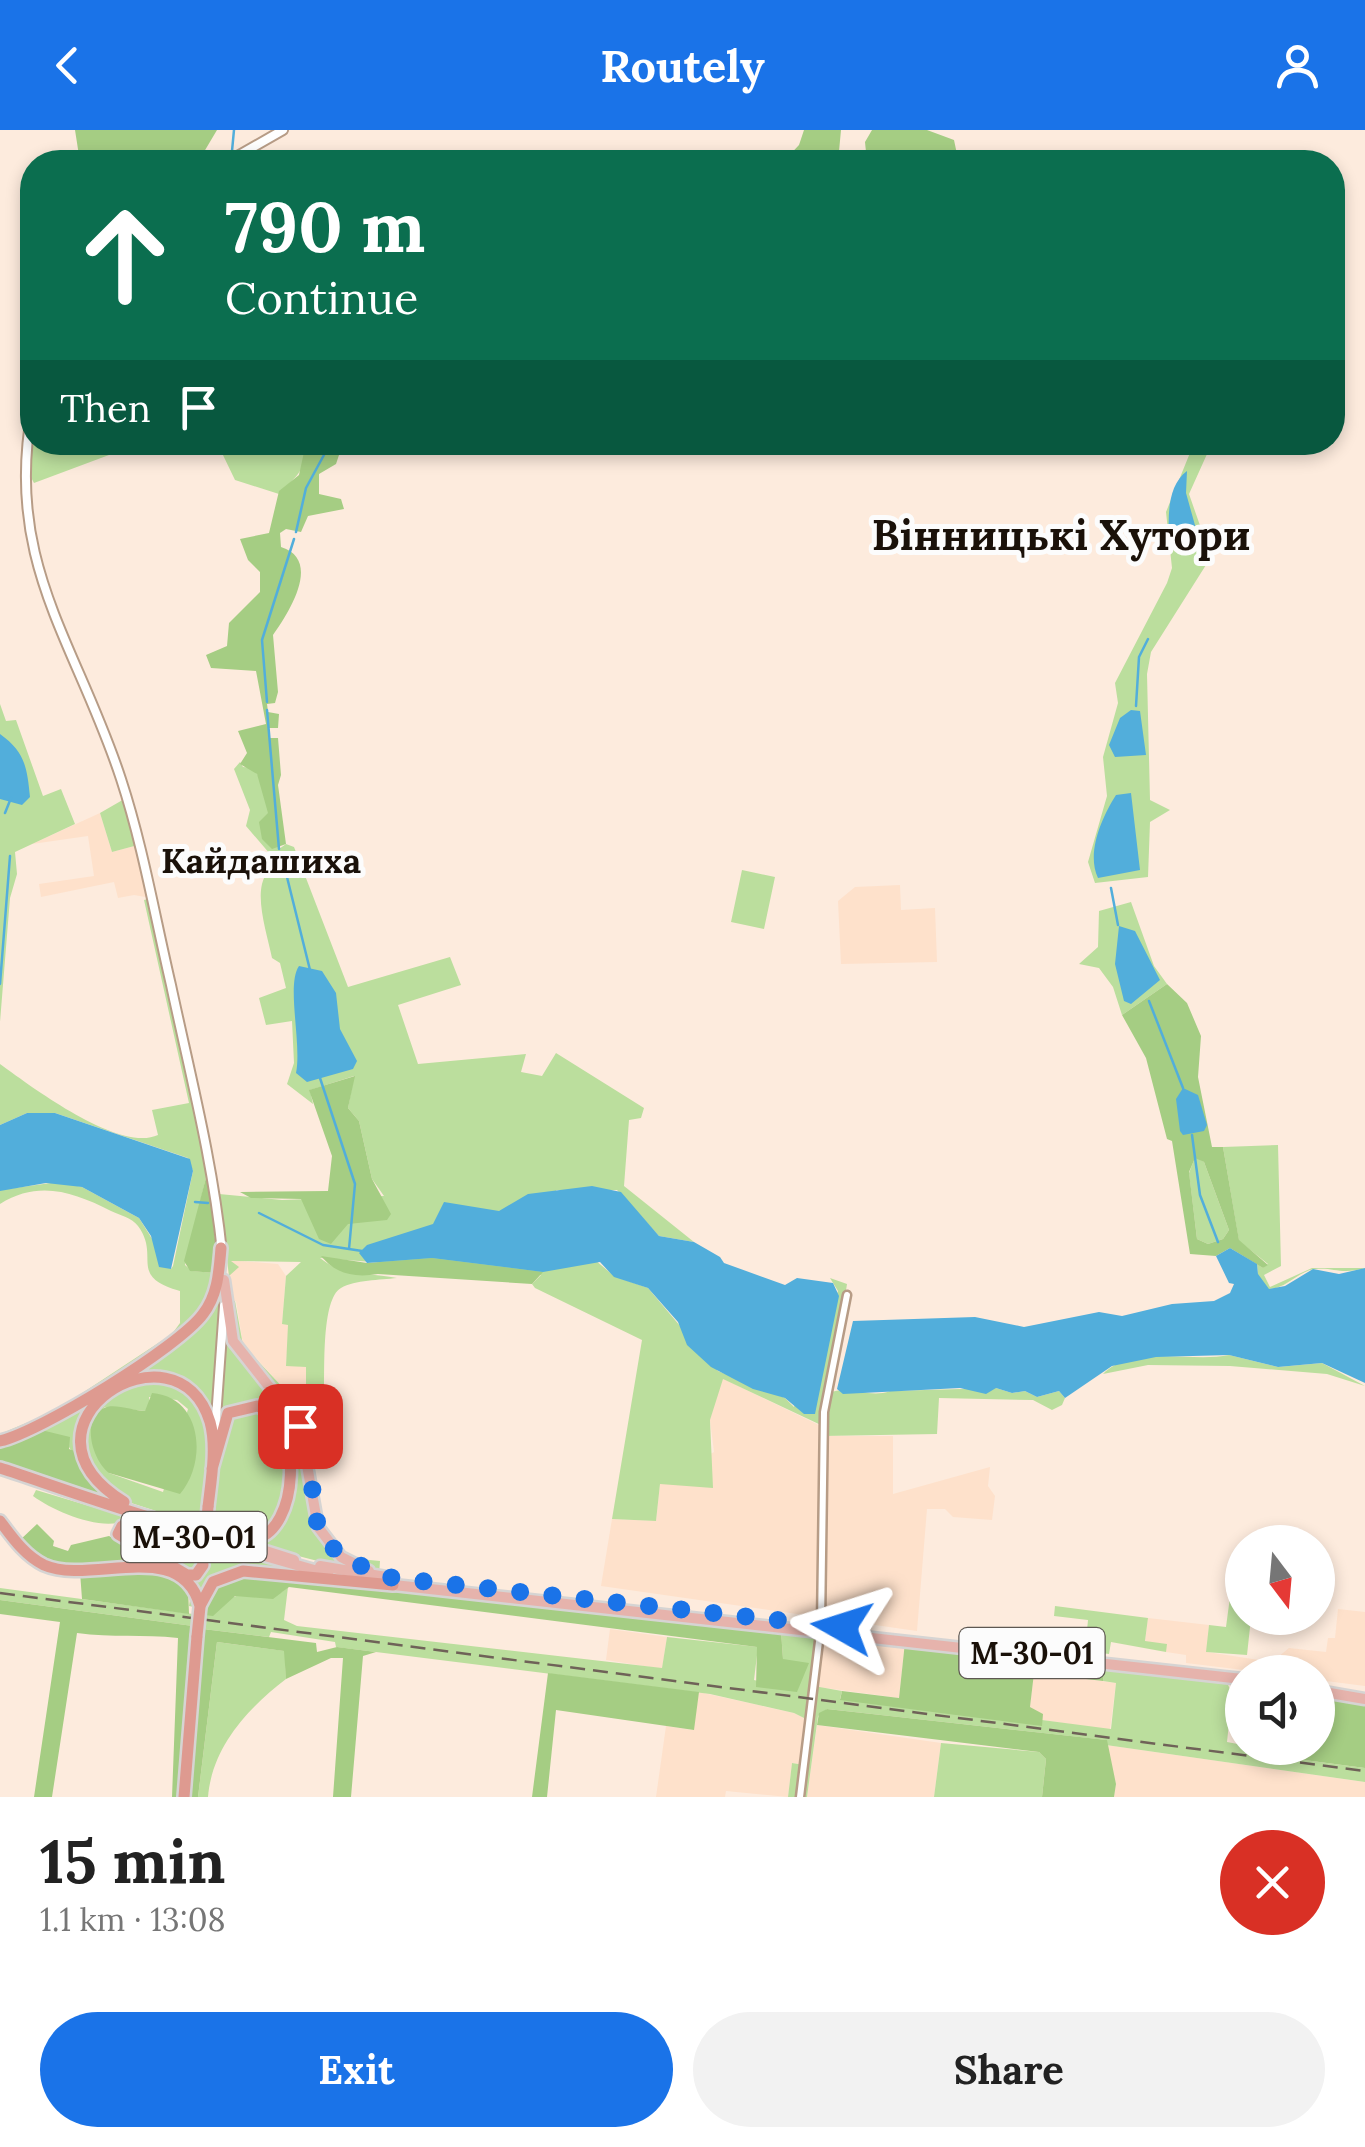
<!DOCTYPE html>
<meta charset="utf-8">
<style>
:root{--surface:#fff;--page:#f2f2f2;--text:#222;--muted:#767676;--accent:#1a73e8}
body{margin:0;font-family:Lora,serif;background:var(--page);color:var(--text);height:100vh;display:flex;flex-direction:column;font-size:38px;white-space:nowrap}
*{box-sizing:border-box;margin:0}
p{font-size:32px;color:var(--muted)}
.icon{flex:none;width:55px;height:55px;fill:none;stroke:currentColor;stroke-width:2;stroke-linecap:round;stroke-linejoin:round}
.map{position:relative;height:1667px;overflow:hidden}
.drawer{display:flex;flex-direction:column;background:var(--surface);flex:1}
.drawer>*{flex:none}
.hud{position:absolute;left:20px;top:20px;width:1325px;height:305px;border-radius:40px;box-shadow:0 5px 15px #0003;background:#0b6e4f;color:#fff;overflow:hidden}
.needle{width:65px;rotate:164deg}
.buttons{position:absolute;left:1225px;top:1395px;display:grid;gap:20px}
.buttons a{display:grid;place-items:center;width:110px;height:110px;border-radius:50%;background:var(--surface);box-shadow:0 5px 15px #0003;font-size:50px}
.pin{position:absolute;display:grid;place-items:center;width:85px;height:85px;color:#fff;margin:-42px;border-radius:20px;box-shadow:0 5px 15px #0006}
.me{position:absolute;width:110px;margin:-55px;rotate:276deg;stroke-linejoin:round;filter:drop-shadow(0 0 8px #0008)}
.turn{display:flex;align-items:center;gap:35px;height:210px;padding:0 40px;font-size:45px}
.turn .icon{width:130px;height:130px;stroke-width:2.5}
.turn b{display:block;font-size:70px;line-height:85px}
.then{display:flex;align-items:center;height:95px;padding:0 40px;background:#0003;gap:20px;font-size:38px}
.round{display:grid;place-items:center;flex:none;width:105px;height:105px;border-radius:52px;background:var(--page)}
.overview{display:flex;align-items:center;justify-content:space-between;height:170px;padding:0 40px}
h1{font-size:60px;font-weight:800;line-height:75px}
.button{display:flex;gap:20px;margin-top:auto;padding:20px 40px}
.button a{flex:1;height:115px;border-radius:60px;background:var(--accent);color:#fff;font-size:40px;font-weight:800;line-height:115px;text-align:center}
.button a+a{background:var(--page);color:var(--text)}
header{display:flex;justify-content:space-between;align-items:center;height:130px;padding:0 40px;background:var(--accent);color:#fff;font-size:45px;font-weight:800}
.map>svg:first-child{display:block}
.built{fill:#fee1cb}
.green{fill:#bbde9d;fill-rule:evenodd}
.forest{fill:#a5cd83;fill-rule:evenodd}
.water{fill:#52aedb}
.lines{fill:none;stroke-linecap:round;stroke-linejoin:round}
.stream{stroke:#52aedb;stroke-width:2.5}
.tertiary-casing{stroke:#b79c86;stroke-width:11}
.secondary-casing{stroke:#b79c86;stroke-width:12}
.primary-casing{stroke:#d6d4d3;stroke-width:15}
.trunk-casing{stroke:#d6d4d3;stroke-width:16}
.tertiary{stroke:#fff;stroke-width:6}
.secondary{stroke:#fff;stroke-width:8}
.primary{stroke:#e6b3ac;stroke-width:10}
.trunk{stroke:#de9a90;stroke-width:11}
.rail{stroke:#6f6258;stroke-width:2.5;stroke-dasharray:15 8;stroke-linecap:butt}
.trunk-bridge-casing{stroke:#d6d4d3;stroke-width:16;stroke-linecap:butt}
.trunk-bridge{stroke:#de9a90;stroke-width:11}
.route{stroke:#1a73e8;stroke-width:18;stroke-dasharray:0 32.4}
.labels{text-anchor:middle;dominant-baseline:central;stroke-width:10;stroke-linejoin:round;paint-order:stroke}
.shield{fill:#fcfcfc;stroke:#5e5852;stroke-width:2.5}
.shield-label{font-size:30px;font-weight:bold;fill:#1a1109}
.neighbourhood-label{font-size:35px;font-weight:bold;fill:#1a1109;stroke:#fcfcfc}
.district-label{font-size:42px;font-weight:bold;fill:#1a1109;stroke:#fcfcfc}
</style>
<header><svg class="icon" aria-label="back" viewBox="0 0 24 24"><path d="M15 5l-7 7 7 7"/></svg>Routely<svg class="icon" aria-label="person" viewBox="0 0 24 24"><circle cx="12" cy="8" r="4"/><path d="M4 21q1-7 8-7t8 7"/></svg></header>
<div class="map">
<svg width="1365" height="1667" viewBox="0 0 1365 1667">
<rect width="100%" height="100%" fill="#fdebdd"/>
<path class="built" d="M 100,683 L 112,722 L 138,715 L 151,768 L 134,765 L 118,768 L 114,752 L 41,767 L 39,754 L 94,746 L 88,706 L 32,714 Z
M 900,755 L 901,780 L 935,778 L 937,832 L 841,834 L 838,771 L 855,757 Z
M 228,1130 L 278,1134 L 286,1146 L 282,1193 L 289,1195 L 286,1235 L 307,1237 L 306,1264 L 289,1264 L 243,1214 L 236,1171 L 229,1171 Z
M 722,1248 L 823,1297 L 823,1306 L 893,1306 L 893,1364 L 990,1337 L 988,1356 L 995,1366 L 992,1390 L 953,1387 L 945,1379 L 927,1379 L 917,1501 L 601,1456 L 612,1389 L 656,1391 L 660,1354 L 714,1322 L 710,1290 Z
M 1338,1479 L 1365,1482 L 1365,1556 L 1318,1550 L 1318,1542 L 1260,1542 L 1186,1533 L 1186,1525 L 1166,1522 L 1166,1514 L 1145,1512 L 1148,1488 L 1209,1495 L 1207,1522 L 1272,1532 L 1289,1518 L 1326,1522 L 1328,1508 L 1335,1508 Z
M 610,1499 L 667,1507 L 662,1539 L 606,1530 Z
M 830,1506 L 905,1512 L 899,1568 L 818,1557 L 823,1514 Z
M 1034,1542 L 1116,1553 L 1110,1600 L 1042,1590 L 1042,1584 L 1030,1577 Z
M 699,1562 L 794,1583 L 810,1591 L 804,1635 L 792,1633 L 788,1667 L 726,1661 L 725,1667 L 656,1667 L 666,1596 L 693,1600 Z
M 817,1595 L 941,1613 L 934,1667 L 807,1667 Z
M 1106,1615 L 1365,1652 L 1365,1667 L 1114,1667 L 1116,1654 Z"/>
<path class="green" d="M 32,297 L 32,312 L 306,312 C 309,339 294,348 279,364 L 235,350 L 222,323 L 109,325 L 34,353 L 27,340 Z
M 1194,313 L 1212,313 L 1189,364 L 1211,427 L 1151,522 L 1147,544 L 1150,670 L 1170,680 L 1150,692 L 1148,747 L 1095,753 L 1088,732 L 1107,666 L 1103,627 L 1118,573 L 1115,553 L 1167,453 L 1172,438 L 1166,382 Z
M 0,574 L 6,591 L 16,590 L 43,666 L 61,659 L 75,694 L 15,722 L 17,744 L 10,768 L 0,892 Z
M 240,632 L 243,637 L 253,638 L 259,647 L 279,719 L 286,714 L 294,717 L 348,857 L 450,827 L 461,855 L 398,875 L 418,934 L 526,924 L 521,942 L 542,946 L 556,923 L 644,978 L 641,988 L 629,990 L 624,1056 L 694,1112 L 659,1106 L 617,1060 L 556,1060 L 595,1130 L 614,1146 L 648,1158 L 718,1241 L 785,1268 L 794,1277 L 838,1161 L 830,1148 L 847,1154 L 830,1263 C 848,1254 869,1269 890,1261 L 996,1258 L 1012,1263 L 1025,1261 L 1037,1267 L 1059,1261 L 1065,1268 L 1062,1275 L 1052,1280 L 1033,1270 L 939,1268 L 937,1304 L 823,1306 L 823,1296 L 723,1249 L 710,1290 L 713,1358 L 660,1354 L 656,1391 L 612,1389 L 642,1210 L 535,1158 L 532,1154 L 541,1145 L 320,1128 C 345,1148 367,1142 397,1148 C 380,1150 355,1150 341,1158 C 321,1169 325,1241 324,1264 L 306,1265 L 306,1303 L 318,1391 L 348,1428 L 380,1431 L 379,1445 C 282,1427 193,1391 99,1363 L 69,1317 L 0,1311 L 0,1304 L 55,1281 L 172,1204 L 180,1193 L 180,1161 C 127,1146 161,1127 138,1096 C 132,1088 120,1085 111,1081 C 73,1062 39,1050 0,1074 L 0,1060 L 58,1052 L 82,1057 L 139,1088 L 171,1139 L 173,1136 L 193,1041 L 188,1028 L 55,983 L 27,983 L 0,995 L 0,934 C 32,957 119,1023 158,1005 L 152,980 L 189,973 L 144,770 L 151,768 L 208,1039 L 185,1135 L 192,1141 L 215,1143 L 218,1151 L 229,1152 L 229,1170 L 235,1171 L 243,1215 L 289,1264 L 306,1264 L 306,1237 L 286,1236 L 288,1195 L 282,1194 L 286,1146 L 301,1132 L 231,1131 L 239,1137 L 229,1146 L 219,1064 L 282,1070 L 384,1066 L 372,1049 L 359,991 L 348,978 L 354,946 L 310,960 L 313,974 L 287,954 L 294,933 L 292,891 L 266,895 L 259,868 L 286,858 L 280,833 L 272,828 C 268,808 257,775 262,754 C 265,743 270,738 270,724 L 246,696 L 250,680 L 234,639 ZM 149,1267 L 177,1270 L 188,1279 L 163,1362 L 109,1343 L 96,1285 L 105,1277 L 145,1281 L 150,1277 Z
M 126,668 L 138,715 L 112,722 L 100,683 Z
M 742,740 L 775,747 L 764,799 L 731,792 Z
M 1131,772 L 1154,836 L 1167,854 L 1122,885 L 1113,857 L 1099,838 L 1079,834 L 1098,817 L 1099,781 Z
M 1278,1015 L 1281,1136 L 1264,1145 L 1270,1157 L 1312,1138 L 1365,1138 C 1341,1145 1334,1137 1315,1139 C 1298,1141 1287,1159 1268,1159 L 1258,1145 L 1257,1134 L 1263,1138 L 1268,1134 L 1239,1111 L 1223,1017 Z
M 1195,1027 L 1204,1032 L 1229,1100 L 1223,1109 L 1208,1114 L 1197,1109 L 1189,1043 Z
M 1229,1225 L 1278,1237 L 1322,1233 L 1365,1256 L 1327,1244 L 1230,1236 L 1148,1235 L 1103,1244 C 1132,1214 1192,1233 1229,1225 Z
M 36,1360 L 116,1384 L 127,1390 C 102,1402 55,1382 33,1366 Z
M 153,1395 L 309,1442 L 267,1445 L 205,1479 L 189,1476 L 191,1462 L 121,1401 Z
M 288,1457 L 284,1490 L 297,1496 L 662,1538 L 667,1507 L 758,1517 L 754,1550 L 797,1561 L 798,1554 L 783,1529 L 781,1501 L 814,1504 L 814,1556 L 842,1561 L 840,1569 L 1042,1595 L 1042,1590 L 1111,1599 L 1116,1553 L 1103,1551 L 1105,1535 L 1226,1550 L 1232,1564 L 1227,1612 L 1259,1618 L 1259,1624 L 1365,1638 L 1365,1652 L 1106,1615 L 1106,1610 L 827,1579 L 818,1586 L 807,1667 L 788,1667 L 792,1633 L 804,1635 L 810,1591 L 794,1583 L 710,1564 L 336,1517 L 335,1512 L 271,1502 L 269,1507 L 203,1499 L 204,1485 C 214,1480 224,1471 233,1467 C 254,1459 269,1476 288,1457 Z
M 0,1458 L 193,1484 L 193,1496 L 0,1470 Z
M 1230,1467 L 1242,1468 L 1242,1488 L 1251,1488 L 1247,1525 L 1206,1522 L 1209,1495 L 1226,1497 Z
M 1055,1476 L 1148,1488 L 1145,1511 L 1167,1514 L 1166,1522 L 1111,1512 L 1109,1524 L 1085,1521 L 1088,1490 L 1054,1486 Z
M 217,1512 L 285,1521 L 286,1549 C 248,1578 212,1617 208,1667 L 198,1667 Z
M 941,1613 L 1039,1622 L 1046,1629 L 1042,1667 L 934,1667 Z"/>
<path class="forest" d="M 75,0 L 217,0 L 198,32 L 80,32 Z
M 804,0 L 841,0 L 838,32 L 783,32 L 799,15 Z
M 872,0 L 927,0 L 954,10 L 958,29 L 955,32 L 867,32 L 865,12 Z
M 306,313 L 343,313 L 336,334 L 319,344 L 319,364 L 341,369 L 344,379 L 308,386 L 301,402 L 286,399 L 280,403 L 281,417 C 323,430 288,484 273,505 L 278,562 L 275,573 L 267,574 L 268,582 L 279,584 L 278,598 L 269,598 L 269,608 L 278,608 L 281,645 L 278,655 L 286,714 L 272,719 L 262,709 L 259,692 L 268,683 L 257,644 L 240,634 L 247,623 L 238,601 L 266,594 L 256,541 L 211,538 L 206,525 L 227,516 L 229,493 L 260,462 L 260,442 L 248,430 L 240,409 L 269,403 L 279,361 L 299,345 Z
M 1167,854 L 1187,873 L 1201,906 L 1198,947 L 1212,1017 L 1223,1017 L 1239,1110 L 1268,1135 L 1263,1138 L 1230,1118 L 1216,1126 L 1190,1124 L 1172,1011 L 1167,1009 L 1146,928 L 1122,885 ZM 1195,1028 L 1204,1032 L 1229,1100 L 1223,1109 L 1208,1114 L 1197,1109 L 1189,1042 Z
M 355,946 L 348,978 L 359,991 L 372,1049 L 391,1084 L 387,1090 L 348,1094 L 331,1114 L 319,1109 L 301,1069 L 251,1068 L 240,1062 L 328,1061 L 332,1026 L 309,960 Z
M 208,1040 L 217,1129 L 215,1143 L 190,1141 L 184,1131 Z
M 321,1126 L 367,1133 L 432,1128 L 543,1142 L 532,1154 L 378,1144 C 354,1148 336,1144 321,1126 Z
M 152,1263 C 202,1267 208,1331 180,1364 L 109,1343 C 93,1331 80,1290 104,1278 C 114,1273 134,1281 145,1281 Z
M 37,1299 L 70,1307 L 69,1319 L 83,1324 L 99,1360 L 97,1369 L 0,1338 L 0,1311 Z
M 37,1394 L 54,1411 L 53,1416 L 68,1421 L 71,1415 L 109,1406 L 166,1436 L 67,1437 L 47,1433 L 19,1411 Z
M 80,1442 L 166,1443 L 188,1457 L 189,1484 L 82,1469 Z
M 243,1443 L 781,1501 L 783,1529 L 809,1533 L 797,1562 L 756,1557 L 757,1517 L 289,1457 L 273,1469 L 235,1466 L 213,1486 L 204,1485 L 211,1457 Z
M 0,1470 L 193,1496 L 178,1667 L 172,1667 L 178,1508 C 143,1504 112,1508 77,1503 L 52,1667 L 34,1667 L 60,1492 L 0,1484 Z
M 203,1499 L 316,1513 L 317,1522 L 337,1517 L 376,1522 L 363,1526 L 351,1667 L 333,1667 L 343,1528 L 331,1528 L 286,1549 L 284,1521 L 217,1512 L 198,1667 L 188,1667 Z
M 905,1512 L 1105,1535 L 1103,1551 L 1034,1543 L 1030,1577 L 1043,1584 L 1042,1596 L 840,1570 L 842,1561 L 899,1568 Z
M 548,1543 L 699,1562 L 694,1600 L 556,1580 L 547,1667 L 532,1667 Z
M 1318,1564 L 1365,1572 L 1365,1638 L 1258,1624 L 1259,1618 L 1318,1618 Z
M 827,1579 L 1107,1610 L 1116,1654 L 1114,1667 L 1042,1667 L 1046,1629 L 1039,1622 L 817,1595 L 819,1583 Z"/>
<path class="water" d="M 1187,341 L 1186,363 L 1198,406 L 1179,410 L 1169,406 C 1168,384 1168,355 1187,341 Z
M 1131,580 L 1140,581 L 1146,625 L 1115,627 L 1109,615 L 1120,588 Z
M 0,604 C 25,622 27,637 30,667 L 22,675 L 0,669 Z
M 1131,663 L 1140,740 L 1098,748 C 1086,723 1102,687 1116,665 Z
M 1119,796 L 1135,801 L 1160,850 L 1131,874 L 1124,871 L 1115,834 Z
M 299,836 L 322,841 L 336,863 L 340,899 L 357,931 L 353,939 L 307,952 L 296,943 C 302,913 286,855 299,836 Z
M 1183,958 L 1198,965 L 1207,995 L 1204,1001 L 1183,1005 L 1180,1001 L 1176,969 Z
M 27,983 L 55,983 L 190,1029 L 193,1041 L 171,1139 L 159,1137 L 151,1106 L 139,1088 L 82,1057 L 46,1053 L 0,1061 L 0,995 Z
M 592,1056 L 621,1062 L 659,1106 L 694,1112 L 720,1127 L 724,1133 L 785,1155 L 797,1148 L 833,1153 L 839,1166 L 815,1284 L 804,1284 L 785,1268 L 753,1259 L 711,1237 L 687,1215 L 678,1192 L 648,1158 L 614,1147 L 600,1132 L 543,1142 L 432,1128 L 367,1133 L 359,1123 L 367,1115 L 433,1094 L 444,1072 L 499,1081 L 528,1064 Z
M 1230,1118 L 1257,1134 L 1258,1144 L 1269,1159 L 1285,1156 L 1313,1139 L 1339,1144 L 1365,1138 L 1365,1253 L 1322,1233 L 1278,1237 L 1229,1225 L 1156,1227 L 1112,1236 L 1065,1268 L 1059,1261 L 1037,1267 L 1025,1261 L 1012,1263 L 996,1258 L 986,1264 L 960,1258 L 843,1264 L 837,1259 L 853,1191 L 975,1187 L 1024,1197 L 1099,1182 L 1122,1186 L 1172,1174 L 1214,1171 L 1230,1163 L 1234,1154 L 1229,1153 L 1216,1126 Z"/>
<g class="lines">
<path class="stream" d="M 232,21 L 234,0
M 296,402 L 306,358 L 331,312
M 267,572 L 262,510 L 294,409
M 1136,576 L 1139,527 L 1148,509
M 267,580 L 279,719
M 5,683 L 11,668
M 284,735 L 310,840
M 1111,758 L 1118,795
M 0,854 L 10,726
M 1149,871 L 1183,958
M 320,948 L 355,1054 L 349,1119
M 1192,1005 L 1200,1065 L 1218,1112
M 195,1072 L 208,1073
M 259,1083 L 323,1115 L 362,1121"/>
<g class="tertiary-casing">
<path id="tertiary" d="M 800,1667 L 821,1495 L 824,1282 L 847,1165"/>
</g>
<g class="secondary-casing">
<path id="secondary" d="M 227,32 L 283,0
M 32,281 C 4,433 77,514 121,649 C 143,716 155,787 171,855 C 190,944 213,1032 222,1122
M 215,1302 L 224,1176"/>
</g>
<g class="primary-casing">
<path id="primary" d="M 224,1150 L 233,1211 L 300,1296 L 318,1397 L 341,1427 L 369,1441
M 157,1395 L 328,1444
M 234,1411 L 294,1430
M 320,1436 L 392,1448
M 385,1454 L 1242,1549
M 1318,1561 L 1365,1569"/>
</g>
<g class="trunk-casing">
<path id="trunk" d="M 0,1311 C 40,1302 179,1217 203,1184 C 218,1165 219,1141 221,1118
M 0,1338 C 48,1353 214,1415 254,1409 C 299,1402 305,1290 257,1276 L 228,1283 L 212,1339
M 124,1372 C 0,1295 177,1184 210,1292 C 217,1317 211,1351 208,1377
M 0,1391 C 12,1407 25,1426 44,1435 C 91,1456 181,1406 200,1476
M 145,1391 L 122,1396 L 118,1404 L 187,1445 L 196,1445 L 203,1435
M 200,1476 L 213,1452 L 243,1441 L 393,1455
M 184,1667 L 197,1506"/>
</g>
<use href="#tertiary" class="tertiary"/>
<use href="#secondary" class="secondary"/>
<use href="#primary" class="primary"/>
<use href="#trunk" class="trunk"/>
<path class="rail" d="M 0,1463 L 1365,1641"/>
<g class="trunk-bridge-casing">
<path id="trunk-bridge" d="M 203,1432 L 208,1377
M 197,1506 L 200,1477"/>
</g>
<use href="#trunk-bridge" class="trunk-bridge"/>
</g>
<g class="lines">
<path class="route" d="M 300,1296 C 329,1378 284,1413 393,1448 L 842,1497"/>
</g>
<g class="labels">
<g class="shield">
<rect x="121.5" y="1382" width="145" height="50" rx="8"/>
<rect x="959.5" y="1498" width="145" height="50" rx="8"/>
</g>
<g class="shield-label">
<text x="194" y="1407">М-30-01</text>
<text x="1032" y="1523">М-30-01</text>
</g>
<g class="neighbourhood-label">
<text x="261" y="730">Кайдашиха</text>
</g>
<g class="district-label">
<text x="1061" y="405">Вінницькі Хутори</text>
</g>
</g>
</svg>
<div class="buttons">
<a><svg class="needle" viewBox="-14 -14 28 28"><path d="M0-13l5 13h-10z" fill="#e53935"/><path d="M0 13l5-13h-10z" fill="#767676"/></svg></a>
<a><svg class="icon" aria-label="sound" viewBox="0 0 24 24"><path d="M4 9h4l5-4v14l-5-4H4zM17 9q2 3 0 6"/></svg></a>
</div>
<div class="pin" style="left:300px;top:1296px;background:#d93025"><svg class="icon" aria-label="arrive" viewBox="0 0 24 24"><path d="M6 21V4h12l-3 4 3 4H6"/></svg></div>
<svg class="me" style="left:842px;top:1497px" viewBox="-20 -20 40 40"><path d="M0-17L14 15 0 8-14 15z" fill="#1a73e8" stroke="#fff" stroke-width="4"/></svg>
<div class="hud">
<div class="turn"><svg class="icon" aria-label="ahead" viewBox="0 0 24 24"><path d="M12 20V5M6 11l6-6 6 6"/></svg><div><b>790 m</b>Continue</div></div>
<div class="then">Then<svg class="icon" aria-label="arrive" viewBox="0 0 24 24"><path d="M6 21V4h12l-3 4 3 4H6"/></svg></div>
</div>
</div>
<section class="drawer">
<div class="overview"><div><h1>15 min</h1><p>1.1 km · 13:08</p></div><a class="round" style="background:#d93025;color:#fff"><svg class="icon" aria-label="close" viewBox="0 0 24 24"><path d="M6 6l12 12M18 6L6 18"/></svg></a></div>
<div class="button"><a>Exit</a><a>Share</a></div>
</section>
